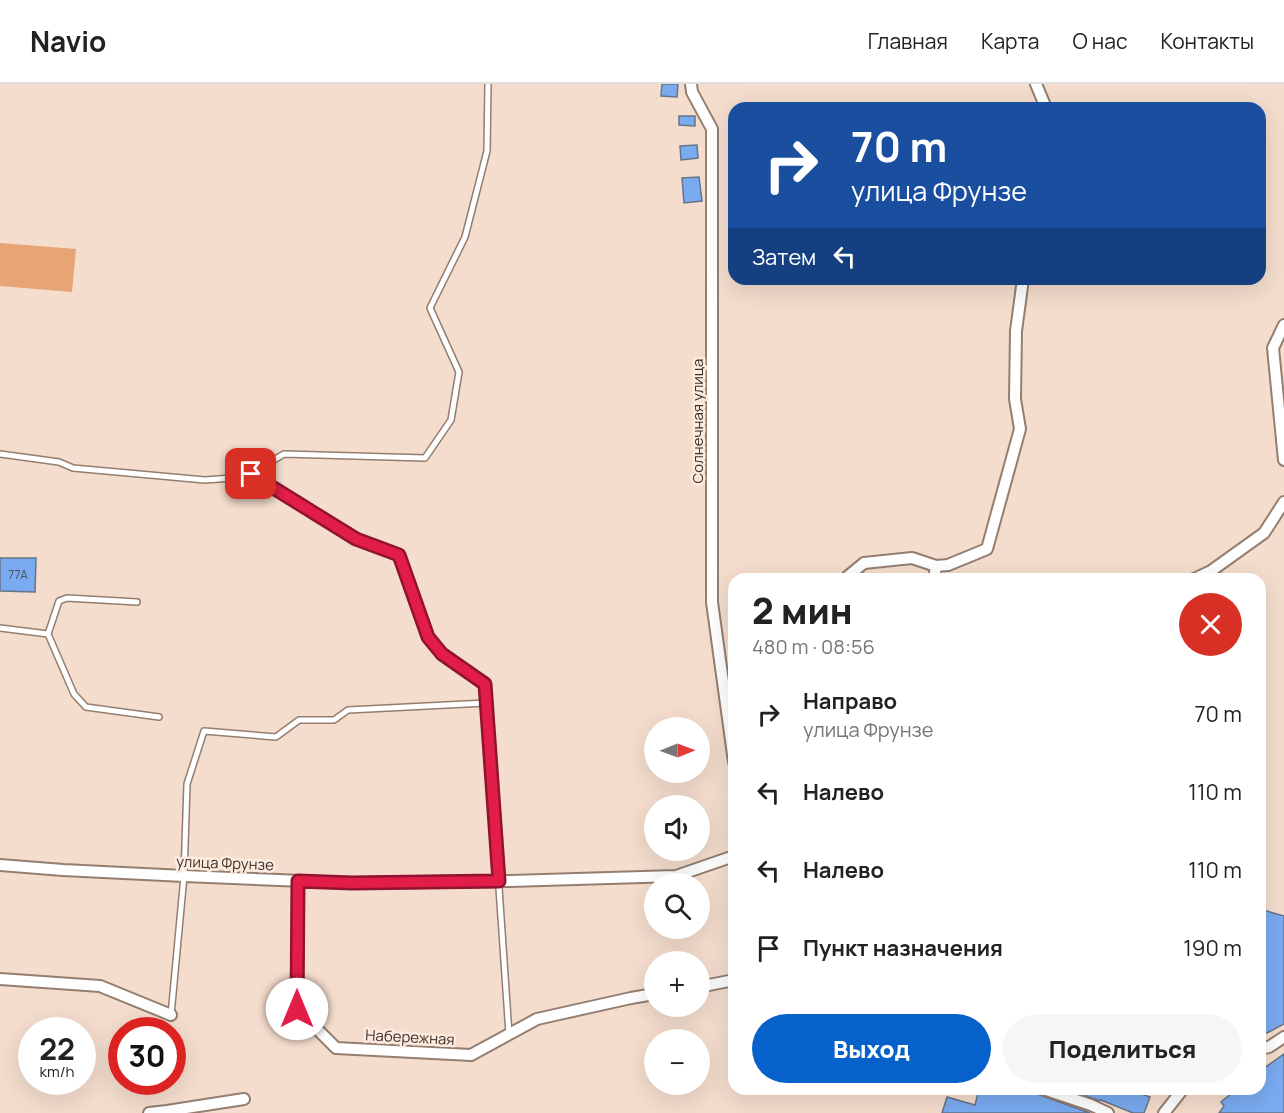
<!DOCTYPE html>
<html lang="ru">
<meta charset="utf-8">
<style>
:root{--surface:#fff;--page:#f6f6f6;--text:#222;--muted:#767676;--line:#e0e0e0;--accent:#0661ca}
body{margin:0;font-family:Manrope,sans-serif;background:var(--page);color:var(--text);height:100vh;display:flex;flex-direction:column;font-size:22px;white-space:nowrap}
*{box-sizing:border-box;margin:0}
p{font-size:20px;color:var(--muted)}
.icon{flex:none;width:33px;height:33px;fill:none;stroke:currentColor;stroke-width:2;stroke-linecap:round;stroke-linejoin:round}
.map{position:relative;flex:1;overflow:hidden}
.panel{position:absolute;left:728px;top:489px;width:538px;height:522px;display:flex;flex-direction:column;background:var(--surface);border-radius:18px;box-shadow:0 6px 24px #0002}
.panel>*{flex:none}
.top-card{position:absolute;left:728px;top:18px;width:538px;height:183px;border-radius:18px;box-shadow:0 6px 24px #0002;background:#1a4fa0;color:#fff;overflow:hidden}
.needle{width:39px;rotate:89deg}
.fabs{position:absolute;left:644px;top:633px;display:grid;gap:12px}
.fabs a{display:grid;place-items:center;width:66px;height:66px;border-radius:50%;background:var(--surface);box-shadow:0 6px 24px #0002;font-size:30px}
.speed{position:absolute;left:18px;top:933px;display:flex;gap:12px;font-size:30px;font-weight:700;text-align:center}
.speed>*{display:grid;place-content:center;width:78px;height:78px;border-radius:50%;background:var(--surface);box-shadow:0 6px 24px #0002;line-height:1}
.speed small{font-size:15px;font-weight:400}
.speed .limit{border:9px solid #d22;background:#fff;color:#111}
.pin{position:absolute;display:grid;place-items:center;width:51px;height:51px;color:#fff;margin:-26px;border-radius:12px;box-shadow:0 3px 9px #0006}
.me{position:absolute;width:66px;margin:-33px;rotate:0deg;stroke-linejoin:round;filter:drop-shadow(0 0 4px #0008)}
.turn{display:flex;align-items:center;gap:21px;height:126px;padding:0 24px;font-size:27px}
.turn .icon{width:78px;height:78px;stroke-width:2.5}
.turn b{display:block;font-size:42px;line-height:51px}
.then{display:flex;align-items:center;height:57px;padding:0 24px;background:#0003;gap:12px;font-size:22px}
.round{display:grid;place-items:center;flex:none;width:63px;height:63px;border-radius:32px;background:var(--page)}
.summary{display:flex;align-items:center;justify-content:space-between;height:102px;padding:0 24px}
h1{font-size:36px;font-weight:800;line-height:45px}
.cta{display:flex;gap:12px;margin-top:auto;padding:12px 24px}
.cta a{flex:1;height:69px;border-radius:36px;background:var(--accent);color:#fff;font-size:24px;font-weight:800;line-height:69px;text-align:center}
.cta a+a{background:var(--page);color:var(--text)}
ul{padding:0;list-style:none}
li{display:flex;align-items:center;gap:18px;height:78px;padding:0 24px}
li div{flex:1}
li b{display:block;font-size:22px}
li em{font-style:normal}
header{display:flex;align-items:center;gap:36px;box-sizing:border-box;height:84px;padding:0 30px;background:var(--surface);border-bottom:2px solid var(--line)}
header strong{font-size:28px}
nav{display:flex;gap:33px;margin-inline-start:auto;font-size:21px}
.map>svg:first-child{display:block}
.green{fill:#e7a474}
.building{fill:#7aabf1;stroke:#677487;stroke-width:1.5}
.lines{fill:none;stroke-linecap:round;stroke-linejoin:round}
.service-casing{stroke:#937e70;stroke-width:8}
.minor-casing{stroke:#937e70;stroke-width:14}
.service{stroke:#fff;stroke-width:5}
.minor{stroke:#fff;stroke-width:10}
.route-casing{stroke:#92132f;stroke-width:15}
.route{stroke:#e11d48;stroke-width:10}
.labels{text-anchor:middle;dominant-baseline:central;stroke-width:5;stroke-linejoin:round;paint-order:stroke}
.number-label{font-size:12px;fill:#4a505c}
.street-label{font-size:15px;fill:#3a312b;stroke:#feebde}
</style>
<header>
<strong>Navio</strong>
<nav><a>Главная</a><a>Карта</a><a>О нас</a><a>Контакты</a></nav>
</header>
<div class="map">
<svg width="1284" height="1029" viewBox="0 0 1284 1029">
<rect width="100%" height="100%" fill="#f4ddcd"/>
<path class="green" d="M 0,159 L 76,165 L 72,208 L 0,202 Z"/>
<path class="building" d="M 662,0 L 678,0 L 677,13 L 661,12 Z
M 679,32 L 695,32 L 695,42 L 679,41 Z
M 697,61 L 698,74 L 681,76 L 680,62 Z
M 699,93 L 702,117 L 684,119 L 682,94 Z
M 0,474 L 36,474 L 35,508 L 0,507 Z
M 1260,825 L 1284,832 L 1284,940 L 1267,949 L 1260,947 Z
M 1284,970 L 1284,1029 L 1219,1029 L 1224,1022 L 1221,1018 L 1237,1005 L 1260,1005 L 1260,987 Z
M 979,1005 L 1023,1005 L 1090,1029 L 942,1029 L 947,1013 L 975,1021 Z
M 1085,1005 L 1134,1005 L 1133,1007 L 1150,1013 L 1144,1029 L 1133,1029 L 1101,1016 L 1100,1017 L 1083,1011 Z"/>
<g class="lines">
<g class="service-casing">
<path id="service" d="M 0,370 L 59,378 L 73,384 L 205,396 L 245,393 L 284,370 L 425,374 L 451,336 L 459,288 L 430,224 L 465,153 L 487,67 L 488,0
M 251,390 L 356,455 L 399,471 L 428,553 L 442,570 L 485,600 L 509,950
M 0,544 L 48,550 L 74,610 L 86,623 L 159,633
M 48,550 L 59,517 L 67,514 L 137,518
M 171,931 L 184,792 L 187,700 L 204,647 L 276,653 L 299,636 L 334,636 L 348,626 L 486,619"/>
</g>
<g class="minor-casing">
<path id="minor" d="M 691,0 L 692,8 L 712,45 L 712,518 L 734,678
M 1036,0 L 1046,24
M 1284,241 L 1273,264 L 1284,376
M 936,482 L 948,481 L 987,465 L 1020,345 L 1015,315 L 1016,247 L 1023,195
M 847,495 L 847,493 L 864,479 L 912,474 L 936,482 L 934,495
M 1194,495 L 1211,487 L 1264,449 L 1284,418
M 0,781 L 63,786 L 184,792 L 352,799 L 510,797 L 676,792 L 734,772
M 298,797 L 297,925 L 336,964 L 471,971 L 537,935 L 631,914 L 654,910
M 0,895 L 100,902 L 171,931
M 699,903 L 734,896
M 1260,965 L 1269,963 L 1284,953
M 1043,1005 L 1091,1021 L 1108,1029
M 149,1029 L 167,1027 L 244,1015
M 1164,1029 L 1183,1005"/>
</g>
<use href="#service" class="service"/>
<use href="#minor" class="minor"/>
</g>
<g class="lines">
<g class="route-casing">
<path id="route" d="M 251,390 L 356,455 L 399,471 L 428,553 L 442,570 L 485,600 L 499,797 L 352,799 L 298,797 L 297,925"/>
</g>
<use href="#route" class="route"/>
</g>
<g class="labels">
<g class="number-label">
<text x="18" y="490">77А</text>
</g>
<g class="street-label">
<text transform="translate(697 337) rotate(-90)">Солнечная улица</text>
<text transform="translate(225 779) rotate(2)">улица Фрунзе</text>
<text transform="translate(410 953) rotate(3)">Набережная</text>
</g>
</g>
</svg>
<div class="fabs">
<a><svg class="needle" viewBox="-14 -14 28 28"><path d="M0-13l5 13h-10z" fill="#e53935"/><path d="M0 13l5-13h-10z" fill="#767676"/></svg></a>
<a><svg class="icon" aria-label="sound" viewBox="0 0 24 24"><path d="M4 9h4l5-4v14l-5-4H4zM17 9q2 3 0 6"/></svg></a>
<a><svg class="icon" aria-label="search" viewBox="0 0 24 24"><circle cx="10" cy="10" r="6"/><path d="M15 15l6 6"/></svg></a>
<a>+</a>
<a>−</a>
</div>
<div class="speed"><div>22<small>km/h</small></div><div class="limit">30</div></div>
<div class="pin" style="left:251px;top:390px;background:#d93025"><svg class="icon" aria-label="arrive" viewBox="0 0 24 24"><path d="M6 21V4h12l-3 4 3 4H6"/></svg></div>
<svg class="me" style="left:297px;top:925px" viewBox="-20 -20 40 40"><circle r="19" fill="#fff"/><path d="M0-13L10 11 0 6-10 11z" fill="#e11d48"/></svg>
<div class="top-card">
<div class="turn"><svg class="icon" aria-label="right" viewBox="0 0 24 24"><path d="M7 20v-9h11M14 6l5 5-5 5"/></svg><div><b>70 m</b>улица Фрунзе</div></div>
<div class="then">Затем<svg class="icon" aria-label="left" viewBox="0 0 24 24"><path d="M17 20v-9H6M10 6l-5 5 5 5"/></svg></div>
</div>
<section class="panel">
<div class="summary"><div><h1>2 мин</h1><p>480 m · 08:56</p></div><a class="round" style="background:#d93025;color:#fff"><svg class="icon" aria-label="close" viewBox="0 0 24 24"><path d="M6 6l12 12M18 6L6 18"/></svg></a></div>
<ul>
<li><svg class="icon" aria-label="right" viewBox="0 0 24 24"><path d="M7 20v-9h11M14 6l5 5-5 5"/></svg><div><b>Направо</b><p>улица Фрунзе</p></div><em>70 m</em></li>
<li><svg class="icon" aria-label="left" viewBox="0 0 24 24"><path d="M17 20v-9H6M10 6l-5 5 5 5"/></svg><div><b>Налево</b></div><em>110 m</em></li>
<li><svg class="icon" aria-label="left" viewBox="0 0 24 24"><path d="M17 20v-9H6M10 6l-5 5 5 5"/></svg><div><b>Налево</b></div><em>110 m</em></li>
<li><svg class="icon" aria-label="arrive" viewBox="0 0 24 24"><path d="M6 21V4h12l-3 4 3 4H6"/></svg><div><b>Пункт назначения</b></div><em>190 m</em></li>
</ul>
<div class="cta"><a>Выход</a><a>Поделиться</a></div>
</section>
</div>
